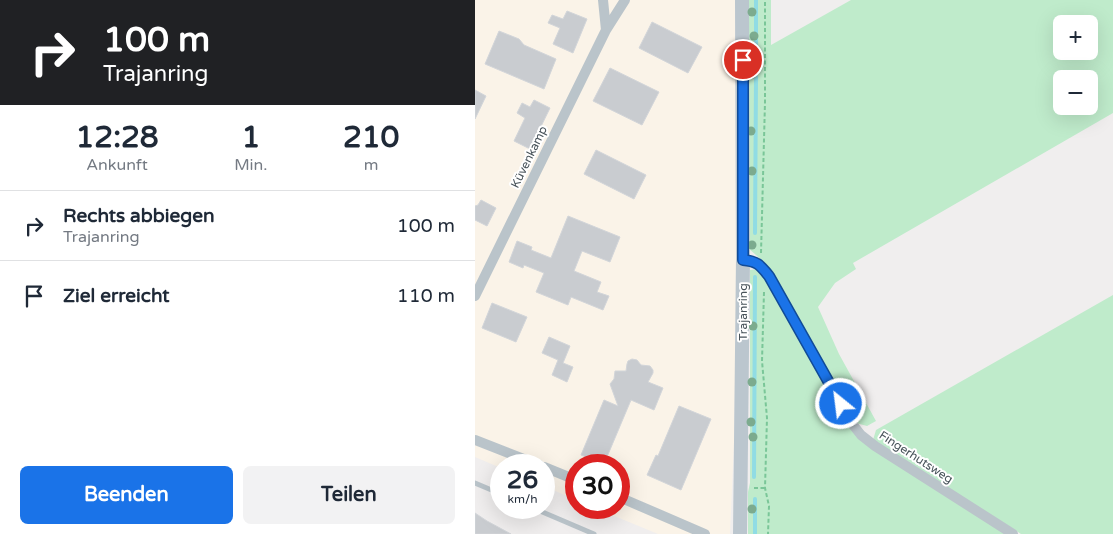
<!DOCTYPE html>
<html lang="de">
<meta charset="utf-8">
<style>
:root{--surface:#fff;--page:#f2f2f3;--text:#1f2937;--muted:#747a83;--line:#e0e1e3;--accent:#1a73e8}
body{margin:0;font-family:"Varela Round",sans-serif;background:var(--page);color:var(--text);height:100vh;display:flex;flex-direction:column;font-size:19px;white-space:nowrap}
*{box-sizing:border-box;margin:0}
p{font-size:16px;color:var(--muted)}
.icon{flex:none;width:28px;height:28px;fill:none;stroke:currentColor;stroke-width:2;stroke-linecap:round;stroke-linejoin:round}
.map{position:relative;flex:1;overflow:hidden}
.sheet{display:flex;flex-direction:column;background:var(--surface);width:475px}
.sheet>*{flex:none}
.top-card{background:#202124;color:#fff;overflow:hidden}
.controls{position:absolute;left:578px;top:15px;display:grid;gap:10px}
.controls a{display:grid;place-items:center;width:45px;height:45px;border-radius:8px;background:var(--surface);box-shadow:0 5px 20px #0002;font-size:25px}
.speed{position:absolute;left:15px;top:454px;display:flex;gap:10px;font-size:25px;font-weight:700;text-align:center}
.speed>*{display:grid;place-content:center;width:65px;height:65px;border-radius:50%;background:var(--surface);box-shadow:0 5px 20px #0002;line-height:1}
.speed small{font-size:12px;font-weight:400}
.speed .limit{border:8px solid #d22;background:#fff;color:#111}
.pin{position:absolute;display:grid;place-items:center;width:42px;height:42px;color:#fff;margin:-21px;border:2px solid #fff;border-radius:50%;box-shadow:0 1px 5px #0007}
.me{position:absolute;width:55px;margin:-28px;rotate:331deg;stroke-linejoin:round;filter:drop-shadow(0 0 4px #0008)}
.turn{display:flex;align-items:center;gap:18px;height:105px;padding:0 20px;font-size:22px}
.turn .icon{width:65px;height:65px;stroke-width:2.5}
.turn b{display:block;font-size:35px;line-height:42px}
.eta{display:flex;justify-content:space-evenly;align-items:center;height:85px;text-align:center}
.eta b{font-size:30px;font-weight:800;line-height:35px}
.cta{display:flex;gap:10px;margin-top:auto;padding:10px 20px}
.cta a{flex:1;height:58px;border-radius:8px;background:var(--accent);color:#fff;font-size:20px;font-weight:800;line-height:58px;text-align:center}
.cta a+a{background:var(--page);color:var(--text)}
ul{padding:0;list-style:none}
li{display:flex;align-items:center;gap:15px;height:70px;padding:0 20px;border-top:1px solid var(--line)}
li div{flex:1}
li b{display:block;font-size:19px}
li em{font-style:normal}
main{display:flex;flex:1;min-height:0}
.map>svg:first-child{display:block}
.commercial{fill:#faf3e8}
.green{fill:#bfebcb;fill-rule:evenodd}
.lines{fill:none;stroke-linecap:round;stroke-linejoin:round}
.stream{stroke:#90dce4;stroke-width:4}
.building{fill:#c9ccd0;stroke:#d2d5d9}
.path{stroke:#7ac698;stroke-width:2;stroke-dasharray:4 2.5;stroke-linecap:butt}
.lane{stroke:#bac4ca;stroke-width:5}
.street{stroke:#bac4ca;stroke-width:10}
.secondary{stroke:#bbc6ce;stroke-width:14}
.tree{fill:#7cab8e}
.route-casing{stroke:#114b97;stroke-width:12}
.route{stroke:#1a73e8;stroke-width:9}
.labels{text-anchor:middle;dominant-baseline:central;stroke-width:4;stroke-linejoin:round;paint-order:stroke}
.street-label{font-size:12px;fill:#48535a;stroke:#fff}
</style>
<main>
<section class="sheet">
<div class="top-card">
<div class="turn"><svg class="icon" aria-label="right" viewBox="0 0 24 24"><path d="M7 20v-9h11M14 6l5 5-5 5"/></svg><div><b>100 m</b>Trajanring</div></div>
</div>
<div class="eta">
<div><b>12:28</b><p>Ankunft</p></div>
<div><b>1</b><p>Min.</p></div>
<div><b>210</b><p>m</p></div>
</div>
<ul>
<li><svg class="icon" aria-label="right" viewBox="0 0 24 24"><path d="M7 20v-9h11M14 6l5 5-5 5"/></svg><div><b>Rechts abbiegen</b><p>Trajanring</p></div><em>100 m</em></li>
<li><svg class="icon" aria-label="arrive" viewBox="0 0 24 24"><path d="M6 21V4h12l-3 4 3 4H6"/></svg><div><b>Ziel erreicht</b></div><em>110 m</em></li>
</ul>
<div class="cta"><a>Beenden</a><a>Teilen</a></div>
</section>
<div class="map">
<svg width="638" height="534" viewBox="0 0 638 534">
<rect width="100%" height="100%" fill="#f0eeee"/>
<path class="commercial" d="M 0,0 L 260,0 L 261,323 L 259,442 L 255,534 L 183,534 L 120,508 L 144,508 L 144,465 L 101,465 L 101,500 L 69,486 L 69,465 L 26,465 L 26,468 L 0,457 Z"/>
<path class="green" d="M 273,0 L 296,0 L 296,45 L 376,0 L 638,0 L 638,113 L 378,263 L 381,269 L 360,283 L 343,307 L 364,354 L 401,421 L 392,426 L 381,423 L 296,271 L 289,262 L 273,248 ZM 586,24 L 614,24 L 614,51 L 586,51 ZM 586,79 L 614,79 L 614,106 L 586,106 Z
M 284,269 L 294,284 L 377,430 L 532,534 L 273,534 L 273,492 L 275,483 L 275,270 Z
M 638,295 L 638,534 L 546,534 L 398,440 L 401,430 Z"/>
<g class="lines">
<path class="stream" d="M 281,0 L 281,57
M 280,233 L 281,77
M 279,477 L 280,277
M 280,499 L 280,534"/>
</g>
<path class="building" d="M 92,11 L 112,19 L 98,53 L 78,44 L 85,28 L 73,23 L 77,15 L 88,19 Z
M 177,22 L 227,47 L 213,73 L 164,48 Z
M 24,31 L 44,39 L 49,45 L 81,59 L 69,89 L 10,64 Z
M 135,68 L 184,92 L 167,125 L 118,101 Z
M 0,90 L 11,96 L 0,119 Z
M 59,100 L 75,108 L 55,149 L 39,141 L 50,118 L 42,113 L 47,103 L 55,107 Z
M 121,150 L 171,175 L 159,199 L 109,174 Z
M 6,200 L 21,208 L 12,226 L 0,220 L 0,206 L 3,205 Z
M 93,216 L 145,237 L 135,262 L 107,251 L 99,271 L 126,282 L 122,292 L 134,296 L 128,310 L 96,297 L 93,305 L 61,292 L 69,273 L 49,265 L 48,268 L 34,262 L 42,241 L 57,247 L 56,250 L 76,258 Z
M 17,303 L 52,317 L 41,342 L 7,328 Z
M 74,337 L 95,346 L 88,363 L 98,367 L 92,382 L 77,375 L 83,360 L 67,353 Z
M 157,359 L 162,360 L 166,365 L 175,366 L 178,370 L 178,373 L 173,382 L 188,388 L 179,410 L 156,400 L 129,464 L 106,455 L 129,400 L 143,406 L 135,384 L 139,379 L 140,371 L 151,371 L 152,364 L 153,361 Z
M 204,406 L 236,419 L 206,490 L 172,475 L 181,455 L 183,456 Z
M 0,513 L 12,521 L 36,534 L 0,534 Z"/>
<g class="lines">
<path class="path" d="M 286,253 L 290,102 L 290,0
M 289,292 L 287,361 L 292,418 L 290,488 L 294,506 L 293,534
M 279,488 L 290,488"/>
<path class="lane" d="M 0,483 L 26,494
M 58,508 L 119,534"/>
<path class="street" d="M 128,0 L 131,30
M 268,259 C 282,261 285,265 294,276 L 375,421 L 386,435 L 400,446 L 538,534
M 0,296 L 131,30 L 150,0
M 0,440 L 64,465
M 69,467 L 101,480
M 144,497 L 230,534"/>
<path class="secondary" d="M 265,534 L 268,259 L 267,0"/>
</g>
<g class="tree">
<circle cx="277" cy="12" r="4.5"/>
<circle cx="279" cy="36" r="4.5"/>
<circle cx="277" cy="74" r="4.5"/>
<circle cx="276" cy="131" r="4.5"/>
<circle cx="277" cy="171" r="4.5"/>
<circle cx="277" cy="245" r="4.5"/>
<circle cx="278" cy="326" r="4.5"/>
<circle cx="277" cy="382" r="4.5"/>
<circle cx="276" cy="422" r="4.5"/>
<circle cx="278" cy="437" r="4.5"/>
<circle cx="277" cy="509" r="4.5"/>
</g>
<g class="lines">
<g class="route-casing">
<path id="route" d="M 268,60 L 268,260 C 282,261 285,265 294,276 L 366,404"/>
</g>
<use href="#route" class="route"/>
</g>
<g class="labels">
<g class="street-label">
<text transform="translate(54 157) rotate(-64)">Küvenkamp</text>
<text transform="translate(268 312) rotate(-90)">Trajanring</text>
<text transform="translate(441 457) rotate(33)">Fingerhutsweg</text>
</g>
</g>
</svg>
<div class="controls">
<a>+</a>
<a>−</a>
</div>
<div class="speed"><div>26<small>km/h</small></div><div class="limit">30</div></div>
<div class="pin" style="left:268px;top:60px;background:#d93025"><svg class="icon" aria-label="arrive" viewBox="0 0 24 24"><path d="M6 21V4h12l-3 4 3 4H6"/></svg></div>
<svg class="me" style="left:366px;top:404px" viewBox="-20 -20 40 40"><circle r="17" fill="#1a73e8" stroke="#fff" stroke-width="3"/><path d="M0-11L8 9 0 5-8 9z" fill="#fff"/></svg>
</div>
</main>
